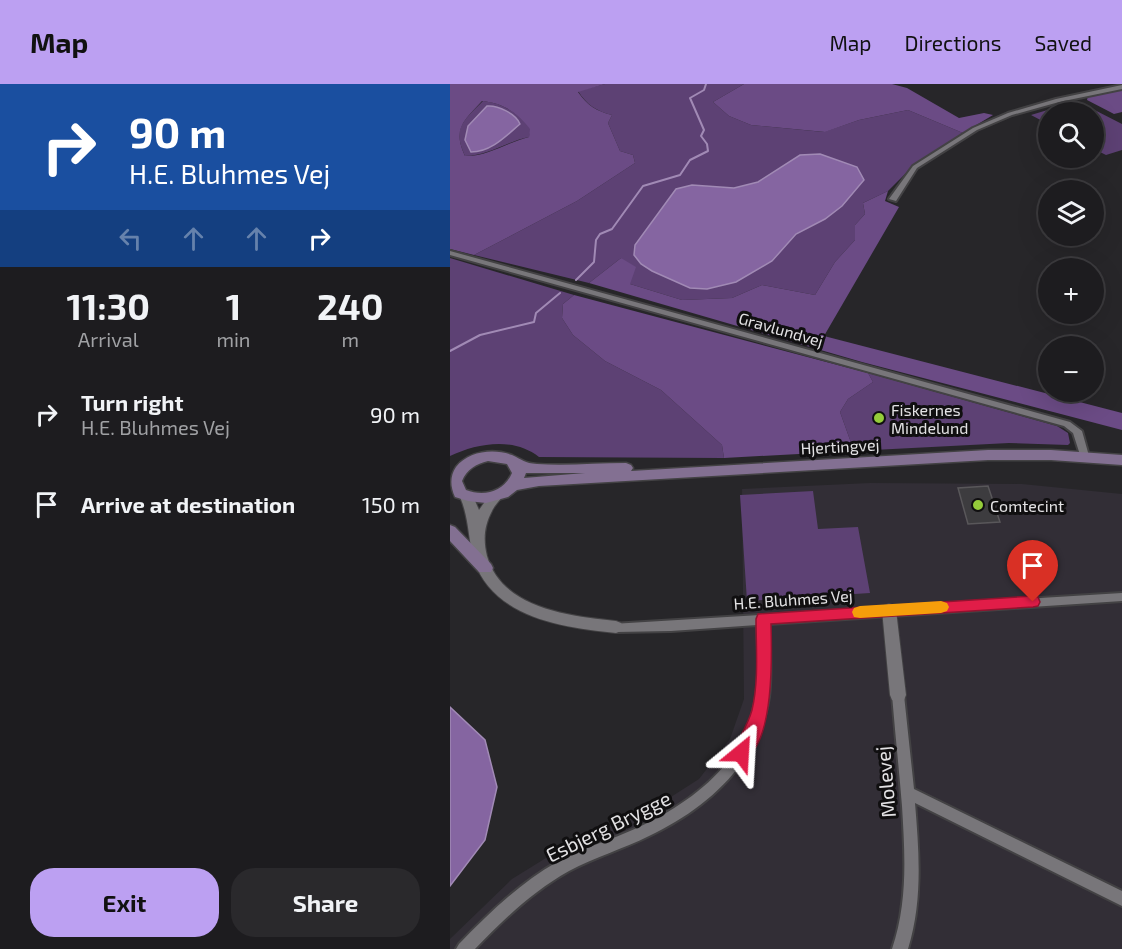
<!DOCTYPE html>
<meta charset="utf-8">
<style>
:root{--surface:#1d1c1f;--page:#2a292c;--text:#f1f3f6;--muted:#a0a1a4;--line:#3b3a3d;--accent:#bca0f2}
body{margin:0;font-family:"Exo 2",sans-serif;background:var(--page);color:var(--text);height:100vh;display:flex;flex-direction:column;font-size:22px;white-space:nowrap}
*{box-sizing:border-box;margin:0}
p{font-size:20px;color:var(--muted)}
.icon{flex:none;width:33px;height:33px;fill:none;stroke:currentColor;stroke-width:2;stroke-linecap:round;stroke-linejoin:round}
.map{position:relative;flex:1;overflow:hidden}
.sheet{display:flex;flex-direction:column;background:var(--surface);width:450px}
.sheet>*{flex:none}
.hud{background:#1a4fa0;color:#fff;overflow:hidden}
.controls{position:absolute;left:588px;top:18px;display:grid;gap:12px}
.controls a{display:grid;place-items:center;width:66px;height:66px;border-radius:50%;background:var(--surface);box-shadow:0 6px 24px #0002,0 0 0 2px var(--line);font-size:30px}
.pin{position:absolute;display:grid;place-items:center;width:51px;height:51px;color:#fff;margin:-62px -26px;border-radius:50% 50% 50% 0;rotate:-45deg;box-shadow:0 0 6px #0007}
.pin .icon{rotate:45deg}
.me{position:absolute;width:66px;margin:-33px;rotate:27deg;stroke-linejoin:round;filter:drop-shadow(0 0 4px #0008)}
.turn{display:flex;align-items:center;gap:21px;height:126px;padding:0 30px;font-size:27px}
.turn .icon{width:78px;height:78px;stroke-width:2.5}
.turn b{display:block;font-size:42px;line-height:51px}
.lanes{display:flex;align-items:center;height:57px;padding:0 30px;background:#0003;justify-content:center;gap:30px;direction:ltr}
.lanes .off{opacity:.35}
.eta{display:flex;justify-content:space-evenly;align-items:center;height:102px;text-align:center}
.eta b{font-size:36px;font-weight:700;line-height:42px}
.primary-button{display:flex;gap:12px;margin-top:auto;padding:12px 30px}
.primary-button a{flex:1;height:69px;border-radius:24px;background:var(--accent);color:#111;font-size:24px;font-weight:700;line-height:69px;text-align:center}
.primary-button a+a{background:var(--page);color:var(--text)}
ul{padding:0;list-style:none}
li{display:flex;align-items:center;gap:18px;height:90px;padding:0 30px}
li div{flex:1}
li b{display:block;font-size:22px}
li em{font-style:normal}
header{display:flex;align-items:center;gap:36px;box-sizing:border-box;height:84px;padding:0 30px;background:var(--accent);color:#111}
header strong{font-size:28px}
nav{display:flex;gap:33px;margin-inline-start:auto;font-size:21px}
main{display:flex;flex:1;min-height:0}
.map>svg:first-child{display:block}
.built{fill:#322e36}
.green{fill:#5d4174;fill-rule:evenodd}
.forest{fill:#6b4b85;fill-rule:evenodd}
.water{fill:#8565a1;stroke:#a18ab5;stroke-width:1.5}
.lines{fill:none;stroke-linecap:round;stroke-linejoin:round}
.stream{stroke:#a18ab5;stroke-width:2}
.building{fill:#3d3c3f;stroke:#59575a;stroke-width:1.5}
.minor-casing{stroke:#434244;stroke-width:4}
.tertiary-casing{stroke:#434244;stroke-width:2}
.secondary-casing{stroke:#434244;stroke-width:3}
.minor{fill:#78767a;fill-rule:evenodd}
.tertiary{fill:#78767a;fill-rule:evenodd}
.secondary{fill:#837092;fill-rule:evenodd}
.route{fill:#e11d48;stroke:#92132f;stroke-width:1.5}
.slow{fill:#f59e0b}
.poi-dot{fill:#95cc3a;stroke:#100f10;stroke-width:2}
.labels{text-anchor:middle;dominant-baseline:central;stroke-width:6;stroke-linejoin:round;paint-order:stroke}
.street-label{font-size:16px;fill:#e3e2e4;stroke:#100f10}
.poi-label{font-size:16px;fill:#e3e2e4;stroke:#100f10;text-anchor:start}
.near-street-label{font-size:20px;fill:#e3e2e4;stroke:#100f10}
</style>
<header>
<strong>Map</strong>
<nav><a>Map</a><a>Directions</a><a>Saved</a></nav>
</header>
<main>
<section class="sheet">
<div class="hud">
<div class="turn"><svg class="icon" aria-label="right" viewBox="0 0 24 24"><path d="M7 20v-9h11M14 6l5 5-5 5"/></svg><div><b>90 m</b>H.E. Bluhmes Vej</div></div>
<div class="lanes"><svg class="icon off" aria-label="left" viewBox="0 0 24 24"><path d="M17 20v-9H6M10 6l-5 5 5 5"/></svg><svg class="icon off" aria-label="ahead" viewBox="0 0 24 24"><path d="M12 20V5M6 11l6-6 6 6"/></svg><svg class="icon off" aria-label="ahead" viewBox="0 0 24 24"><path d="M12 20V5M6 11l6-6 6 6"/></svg><svg class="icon" aria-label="right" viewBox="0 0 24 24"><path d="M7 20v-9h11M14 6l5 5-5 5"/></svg></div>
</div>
<div class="eta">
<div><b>11:30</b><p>Arrival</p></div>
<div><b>1</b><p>min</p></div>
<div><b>240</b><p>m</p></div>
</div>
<ul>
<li><svg class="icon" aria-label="right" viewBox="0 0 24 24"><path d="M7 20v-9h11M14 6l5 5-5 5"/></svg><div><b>Turn right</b><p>H.E. Bluhmes Vej</p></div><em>90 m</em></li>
<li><svg class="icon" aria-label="arrive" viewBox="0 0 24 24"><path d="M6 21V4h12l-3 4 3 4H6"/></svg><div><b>Arrive at destination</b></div><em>150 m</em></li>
</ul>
<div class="primary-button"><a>Exit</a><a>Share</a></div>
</section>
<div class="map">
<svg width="672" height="865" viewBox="0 0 672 865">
<rect width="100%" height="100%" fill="#272629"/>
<path class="built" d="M 420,399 L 572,400 L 672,410 L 672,865 L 0,865 L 0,855 L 62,795 L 125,756 L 199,727 L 249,695 L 280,655 L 294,615 L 292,405 Z"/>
<path class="green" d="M 155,0 L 294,0 L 263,18 L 279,32 L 301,41 L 374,48 L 409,36 L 458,26 L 513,49 L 467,78 L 438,107 L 413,119 L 415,130 L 405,141 L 405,156 L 385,178 L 365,211 L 312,201 L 282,214 L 232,216 L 180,200 L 171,174 L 139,199 L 24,171 L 127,117 L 185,79 L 183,71 L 170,67 L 158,39 L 162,31 C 146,27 137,21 128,7 ZM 350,71 L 375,135 L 346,150 L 322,177 L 242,101 L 284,104 L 308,98 Z
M 33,17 C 53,19 68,29 81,45 L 79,53 C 58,57 37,72 15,72 C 2,44 13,37 33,17 Z
M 627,17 L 672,40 L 672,66 L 656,71 L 644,65 L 644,28 L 598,28 L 598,40 L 581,31 Z
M 0,174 L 124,211 L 113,220 L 112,234 L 123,251 L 155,277 L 211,306 L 272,361 L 274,374 L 89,373 C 63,353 28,359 0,372 Z
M 418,289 L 607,342 L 618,349 L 620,359 L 618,361 L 559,359 L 404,367 L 390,328 L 398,315 L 423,298 Z
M 363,407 L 368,445 L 408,443 L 420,509 L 297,517 L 290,411 Z"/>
<path class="forest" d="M 0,0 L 155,0 L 128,8 C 137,21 146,27 162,31 L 158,39 L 170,67 L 183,71 L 185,79 L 127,117 L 24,171 L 0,165 ZM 32,17 C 53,19 68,29 80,45 L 79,53 C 58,58 36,73 15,72 C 2,44 14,37 32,17 Z
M 294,0 L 442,0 L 457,4 L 509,34 L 534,29 L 543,31 L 513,49 L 458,26 L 409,36 L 375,48 L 301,41 L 279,32 L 263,18 Z
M 672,6 L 672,28 L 664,30 L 637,16 L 638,12 Z
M 438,107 L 435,117 L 449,123 L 374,252 L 672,329 L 672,346 L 412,278 L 139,199 L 171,174 L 186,183 L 180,200 L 232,216 L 282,214 L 312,201 L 365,211 L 385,178 L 405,156 L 405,141 L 415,130 L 413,119 Z
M 124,211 L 418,289 L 423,298 L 398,315 L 390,328 L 404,367 L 274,374 L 272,361 L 211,306 L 155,277 L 123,251 L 112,234 L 113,220 Z"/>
<path class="water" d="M 37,22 C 48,21 66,30 70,40 C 56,52 41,68 21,68 L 15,56 L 18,42 Z
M 370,70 L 407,83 L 414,96 L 392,122 L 375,135 L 346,150 L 322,177 L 286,198 L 257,205 L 240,204 L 202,187 L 191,180 L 184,171 L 185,161 L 226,105 L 242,101 L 284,104 L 308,98 L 350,71 Z
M 0,623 L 35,656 L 47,703 L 35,756 L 0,802 Z"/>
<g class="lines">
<path class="stream" d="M 126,196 L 144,178 L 146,156 L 150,150 L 162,145 L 193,102 L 230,91 L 240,76 L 258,67 L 257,60 L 251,52 L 254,46 L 240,14 L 254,6 L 256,0
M 0,267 L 30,251 L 84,238 L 86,229 L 110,209"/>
</g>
<path class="building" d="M 538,402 L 550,438 L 518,440 L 508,404 Z"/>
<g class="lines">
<g class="minor-casing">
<path id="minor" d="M 672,1 L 672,5 L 609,18 L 562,31 L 527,46 L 467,84 L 446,117 L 439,115 L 463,82 L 523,44 L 558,29 L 606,15 Z
M 0,167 L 620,338 L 632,347 L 639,372 L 637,374 L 631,374 L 623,349 L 614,342 L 0,171 Z
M 672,509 L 672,517 L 319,540 C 320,565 322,589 319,613 C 309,679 256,725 199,752 C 173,765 145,773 119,787 C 83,807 53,836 25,865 L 6,865 L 9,860 C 39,829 70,799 107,778 C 132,764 161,756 187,744 C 239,720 291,682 304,623 C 310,596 308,568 307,541 L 221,547 L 166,548 L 162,546 L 160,543 L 162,540 Z
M 448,606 L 452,607 L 454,611 L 464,705 L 672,807 L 672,822 L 465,719 C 469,768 473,817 458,865 L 442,865 C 458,818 455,771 452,722 C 449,685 445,648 442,611 L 444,607 Z"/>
</g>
<g class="tertiary-casing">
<path id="tertiary" d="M 46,407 L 53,412 C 49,417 44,422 42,427 C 34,442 33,456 37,472 C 52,525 120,532 166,537 L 171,539 L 174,543 L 171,547 L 166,549 C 114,544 43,534 24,476 C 18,455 19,433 10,413 L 17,408 L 22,410 L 29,426 L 41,409 Z
M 439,520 L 444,522 L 446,526 L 456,611 L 454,616 L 448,618 L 442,616 L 440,611 L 432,526 L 434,522 Z"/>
</g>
<g class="secondary-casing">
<path id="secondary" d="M 538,366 L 601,366 L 672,371 L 672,381 L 601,376 L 538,376 L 89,402 L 67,406 L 58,413 L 36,419 L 18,417 L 5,413 C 0,402 0,392 6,383 C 18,367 44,364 62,371 C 73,376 74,379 87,380 C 116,382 147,379 176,379 L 181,381 L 183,384 L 181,387 ZM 38,377 L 57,380 L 62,389 C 54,408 34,413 16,406 L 12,397 C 17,385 26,380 38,377 ZM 76,389 L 135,389 L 74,394 Z
M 0,441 L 5,443 L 41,480 L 43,484 L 41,488 L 29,488 L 0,457 Z"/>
</g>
<use href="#minor" class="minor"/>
<use href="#tertiary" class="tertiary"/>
<use href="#secondary" class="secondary"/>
</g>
<path class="route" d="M 583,512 L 588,513 L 590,518 L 588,522 L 583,523 L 321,540 C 322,570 325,664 291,677 L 285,674 L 282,669 C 289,654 298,641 302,626 C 309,596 306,564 306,535 L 308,530 Z"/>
<path class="slow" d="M 491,517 L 497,519 L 499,523 L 497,527 L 491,529 L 410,534 L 404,533 L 402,528 L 404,524 L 410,522 Z"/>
<g class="poi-dot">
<circle cx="429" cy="334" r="6"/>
<circle cx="528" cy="421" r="6"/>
</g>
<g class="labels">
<g class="street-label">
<text transform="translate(331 245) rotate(16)">Gravlundvej</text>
<text transform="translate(390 362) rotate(-3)">Hjertingvej</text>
<text transform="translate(343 515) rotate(-4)">H.E. Bluhmes Vej</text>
</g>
<g class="poi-label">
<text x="441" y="325">Fiskernes<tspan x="441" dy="18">Mindelund</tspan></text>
<text x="540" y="421">Comtecint</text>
</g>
<g class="near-street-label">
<text transform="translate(435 698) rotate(-95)">Molevej</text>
<text transform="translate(158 742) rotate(-26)">Esbjerg Brygge</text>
</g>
</g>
</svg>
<div class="controls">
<a><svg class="icon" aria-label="search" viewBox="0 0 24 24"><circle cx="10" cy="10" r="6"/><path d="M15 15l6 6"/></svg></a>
<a><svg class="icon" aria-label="layers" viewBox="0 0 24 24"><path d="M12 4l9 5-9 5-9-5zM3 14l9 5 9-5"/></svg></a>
<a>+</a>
<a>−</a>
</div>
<div class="pin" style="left:583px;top:518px;background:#d93025"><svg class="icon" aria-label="arrive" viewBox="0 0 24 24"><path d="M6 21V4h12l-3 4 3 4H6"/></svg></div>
<svg class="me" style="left:291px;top:669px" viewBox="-20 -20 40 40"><path d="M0-17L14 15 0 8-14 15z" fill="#e11d48" stroke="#fff" stroke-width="4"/></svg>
</div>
</main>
